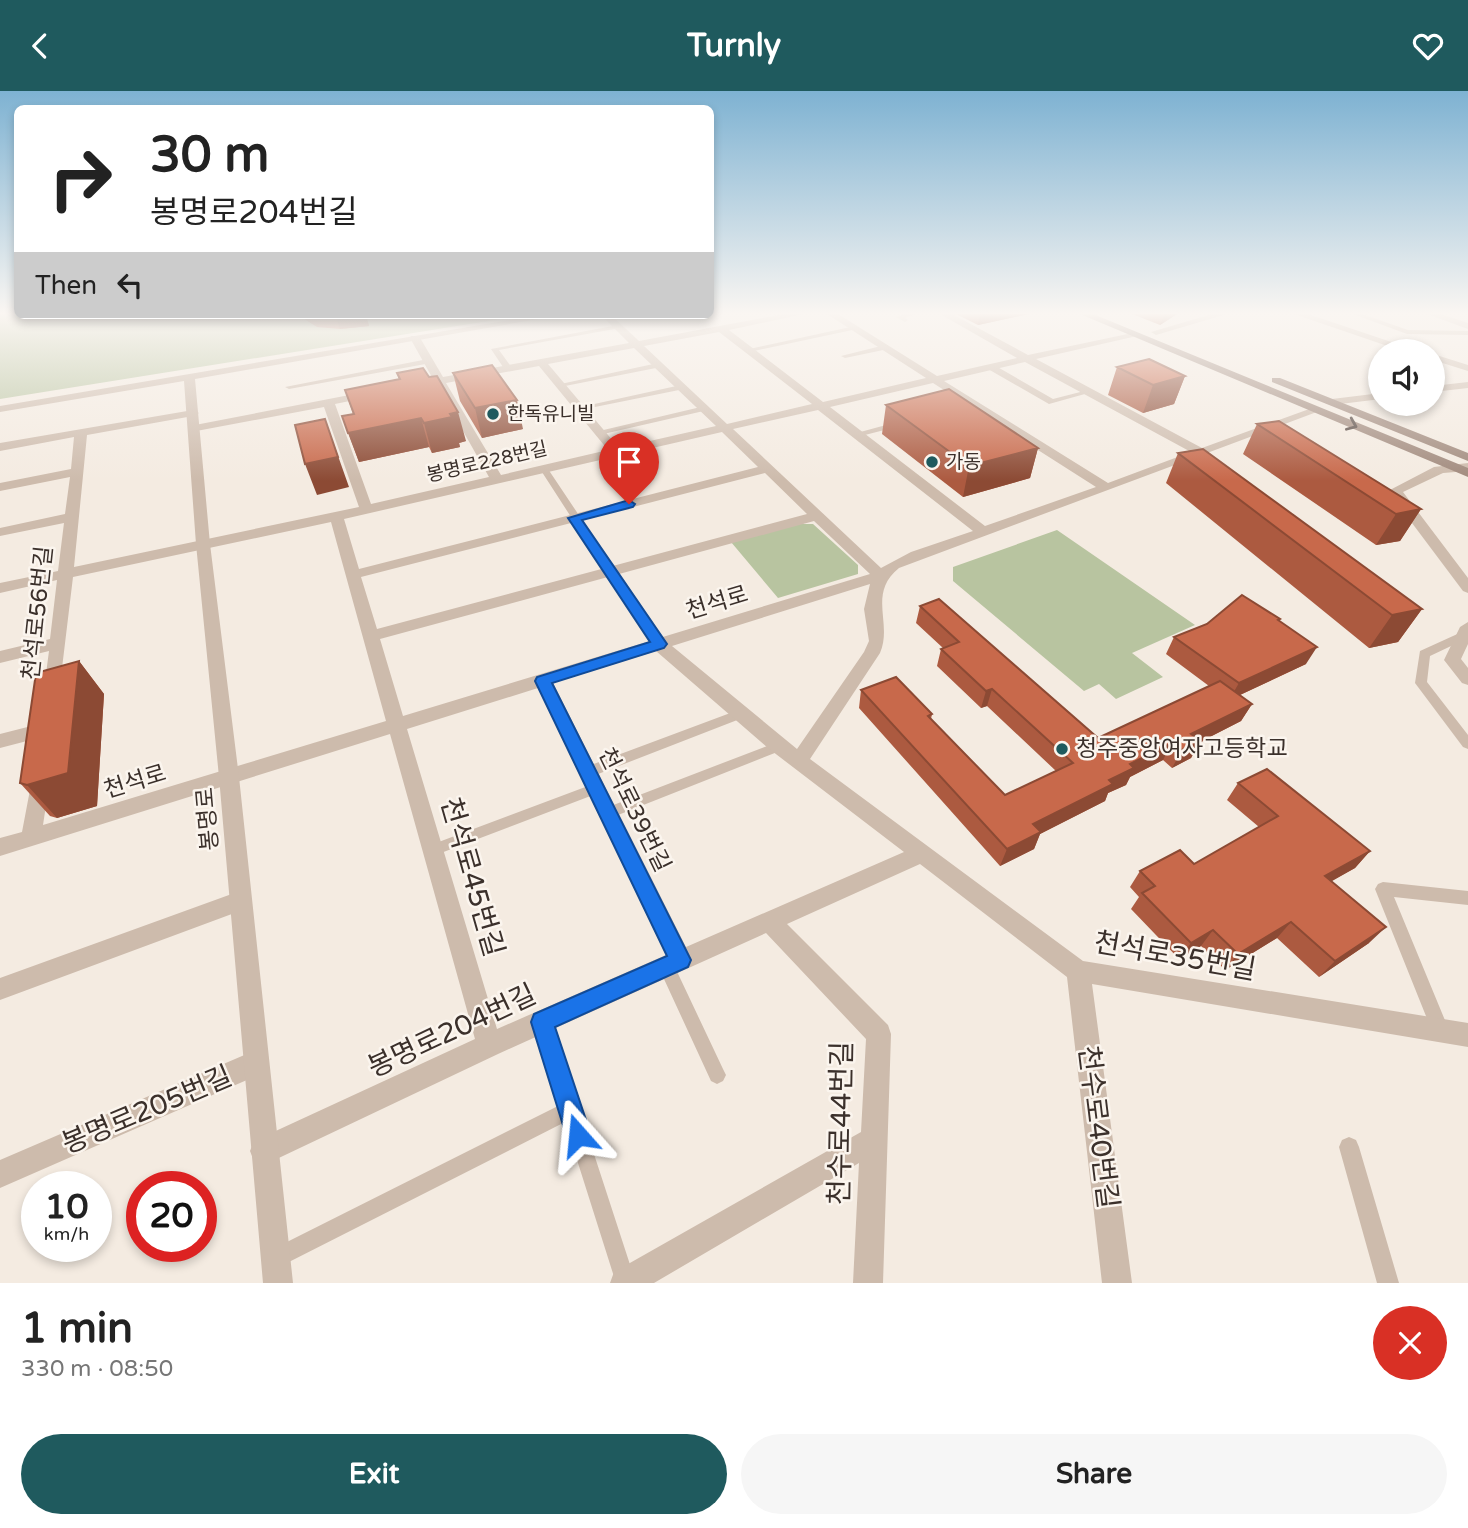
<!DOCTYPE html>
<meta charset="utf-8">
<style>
:root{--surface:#fff;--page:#f6f6f6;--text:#222;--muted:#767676;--accent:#1f5a5e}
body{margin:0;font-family:"Varela Round","Noto Sans KR",sans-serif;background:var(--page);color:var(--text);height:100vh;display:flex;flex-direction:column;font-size:26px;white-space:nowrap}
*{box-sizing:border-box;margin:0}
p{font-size:23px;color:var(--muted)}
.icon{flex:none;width:38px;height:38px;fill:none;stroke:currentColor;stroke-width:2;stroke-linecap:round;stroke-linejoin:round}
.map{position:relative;height:1192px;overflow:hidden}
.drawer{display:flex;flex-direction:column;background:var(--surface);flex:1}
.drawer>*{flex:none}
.guide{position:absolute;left:14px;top:14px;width:700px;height:214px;border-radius:10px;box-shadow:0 4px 10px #0003;background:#fff;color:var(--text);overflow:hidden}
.tools{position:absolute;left:1368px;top:248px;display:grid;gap:14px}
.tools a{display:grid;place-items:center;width:77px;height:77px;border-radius:50%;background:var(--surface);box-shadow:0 4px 10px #0003;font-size:35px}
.speed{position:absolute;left:21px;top:1080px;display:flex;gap:14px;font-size:35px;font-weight:700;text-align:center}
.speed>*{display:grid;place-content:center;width:91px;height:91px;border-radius:50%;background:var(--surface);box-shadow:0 4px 10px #0003;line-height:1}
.speed small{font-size:18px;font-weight:400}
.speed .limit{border:10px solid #d22;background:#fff;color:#111}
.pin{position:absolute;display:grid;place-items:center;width:60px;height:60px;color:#fff;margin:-72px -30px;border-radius:50% 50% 50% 0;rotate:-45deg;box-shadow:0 0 7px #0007}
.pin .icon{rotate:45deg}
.me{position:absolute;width:77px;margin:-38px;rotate:342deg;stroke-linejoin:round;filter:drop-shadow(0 0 5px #0008)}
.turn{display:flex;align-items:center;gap:24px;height:147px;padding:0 21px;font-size:32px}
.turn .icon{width:91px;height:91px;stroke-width:2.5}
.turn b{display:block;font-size:49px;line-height:60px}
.then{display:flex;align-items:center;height:66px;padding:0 21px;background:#0003;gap:14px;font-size:26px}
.round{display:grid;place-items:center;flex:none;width:74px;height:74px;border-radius:37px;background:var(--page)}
.head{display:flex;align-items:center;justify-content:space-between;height:119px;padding:0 21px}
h1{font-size:42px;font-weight:700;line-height:52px}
.button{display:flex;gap:14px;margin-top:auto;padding:14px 21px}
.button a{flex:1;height:80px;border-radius:42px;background:var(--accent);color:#fff;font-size:28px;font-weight:700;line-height:80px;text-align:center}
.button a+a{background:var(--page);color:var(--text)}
header{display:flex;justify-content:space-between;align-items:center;height:91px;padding:0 21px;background:var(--accent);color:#fff;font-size:32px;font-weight:700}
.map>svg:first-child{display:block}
.green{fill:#b8c4a0}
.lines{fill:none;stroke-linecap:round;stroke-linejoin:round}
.service{fill:#cdbbac;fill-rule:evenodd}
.minor{fill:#cdbbac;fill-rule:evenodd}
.tertiary{fill:#cdbbac;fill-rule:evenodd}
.secondary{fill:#a18a7d;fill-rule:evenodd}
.wall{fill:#ac5a40}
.shaded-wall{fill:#8c4a34}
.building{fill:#c8694b;stroke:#8c4a34;stroke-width:2}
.oneway{stroke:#544640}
.route{fill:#1a73e8;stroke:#114b97;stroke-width:2}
.poi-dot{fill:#1f5a5e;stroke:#fbf5ee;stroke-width:2.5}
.labels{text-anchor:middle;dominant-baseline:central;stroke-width:5;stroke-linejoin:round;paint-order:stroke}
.far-poi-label{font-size:19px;fill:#3b302b;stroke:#fbf5ee;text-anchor:start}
.far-street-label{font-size:19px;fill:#3b302b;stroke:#fbf5ee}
.street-label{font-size:23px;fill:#3b302b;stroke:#fbf5ee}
.poi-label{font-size:23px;fill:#3b302b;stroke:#fbf5ee;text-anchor:start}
.near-street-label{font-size:28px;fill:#3b302b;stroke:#fbf5ee}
</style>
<header><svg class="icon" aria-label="back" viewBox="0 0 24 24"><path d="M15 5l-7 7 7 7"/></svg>Turnly<svg class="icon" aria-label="heart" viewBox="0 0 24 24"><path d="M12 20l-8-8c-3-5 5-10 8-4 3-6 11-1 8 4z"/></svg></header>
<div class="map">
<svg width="1468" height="1192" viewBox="0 0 1468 1192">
<rect width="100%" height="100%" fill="#f4ebe1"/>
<path class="green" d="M 0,223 L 18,224 L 526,224 L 0,308 Z
M 800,433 L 813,433 L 858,474 L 858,483 L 778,507 L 731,451 Z
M 1057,439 L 1195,534 L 1132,562 L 1163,586 L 1116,608 L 1099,593 L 1084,600 L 953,490 L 953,476 Z"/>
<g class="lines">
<path class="service" d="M 904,223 L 915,223 L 905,227 L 908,229 L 905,231 L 896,226 Z
M 1353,223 L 1362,223 L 1408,239 L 1468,240 L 1468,244 L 1407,243 Z
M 618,234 L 620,235 L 620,237 L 499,259 L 512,277 L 508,279 L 505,279 L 491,258 Z
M 855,235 L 857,236 L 857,238 L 749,261 L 745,259 Z
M 885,254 L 888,254 L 888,258 L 845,267 L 841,265 Z
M 428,268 L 431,268 L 431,272 L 289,298 L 285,296 Z
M 658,272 L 661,272 L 661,276 L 560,296 L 556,294 Z
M 988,274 L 994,274 L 1053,308 L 1088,299 L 1092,301 L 1049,313 L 988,278 Z
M 681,294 L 684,294 L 684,298 L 580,319 L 576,317 Z
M 705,315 L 709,317 L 708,319 L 599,344 L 595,341 Z
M 897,331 L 900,331 L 900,335 L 857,346 L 853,343 Z
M 544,375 L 548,378 L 663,550 L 665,553 L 663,556 L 655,556 L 540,378 Z
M 1464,540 L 1468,541 L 1468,547 L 1430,565 L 1427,591 L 1468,644 L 1468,658 L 1463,656 L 1415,592 L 1420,560 Z
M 741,618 L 745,620 L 747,623 L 745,626 L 593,685 L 583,685 L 581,681 L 583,677 Z
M 780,650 L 785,652 L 787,655 L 785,658 L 613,726 L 608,728 L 603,726 L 601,722 L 603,718 Z
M 596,692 L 601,693 L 603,697 L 601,701 L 433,765 L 428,763 L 426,759 L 428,755 Z
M 1383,791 L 1468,800 L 1468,814 L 1394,806 L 1449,939 L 1446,945 L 1440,948 L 1434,945 L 1375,798 L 1378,793 Z
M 666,867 L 672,870 L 723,978 L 726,984 L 723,990 L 717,993 L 711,990 L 658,875 L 660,870 Z
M 542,923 L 548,925 L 551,931 L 636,1192 L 616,1192 L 565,1031 L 283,1174 L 276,1177 L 269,1174 L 266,1167 L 269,1160 L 560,1014 L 533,931 L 536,925 Z
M 1349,1046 L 1356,1049 L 1359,1056 L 1399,1192 L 1377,1192 L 1339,1056 L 1342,1049 Z"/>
<path class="minor" d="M 784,223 L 804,223 L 729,239 L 823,311 L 926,287 L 827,223 L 838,223 L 937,285 L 1017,267 L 940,223 L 952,223 L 1028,264 L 1137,241 L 1137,245 L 1036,268 L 1202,357 L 1312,317 L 1322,319 L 899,477 C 867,503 893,532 880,562 L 810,668 L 1083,870 L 1468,932 L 1468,956 L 1092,893 L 1132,1192 L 1102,1192 L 1067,886 L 920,773 L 787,833 L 888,934 L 891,943 L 883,1192 L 853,1192 L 859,1072 L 654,1192 L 610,1192 L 614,1181 L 861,1041 L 866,948 L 766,842 L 498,963 L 264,1074 L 254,1070 L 250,1060 L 254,1050 L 475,948 L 390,643 L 0,765 L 0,747 L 22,741 L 33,683 L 40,680 L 47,683 L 50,688 L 43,734 L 386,630 L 331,431 L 73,486 L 59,602 L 53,604 L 44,598 L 49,560 L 0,572 L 0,560 L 50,548 L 57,489 L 0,502 L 0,492 L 58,480 L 64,432 L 0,445 L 0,437 L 65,423 L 70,386 L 0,400 L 0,392 L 71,378 L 74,346 L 0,360 L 0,352 L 193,319 L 199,322 L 193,325 L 87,344 L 74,476 L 359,416 L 324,316 L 191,341 L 191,335 L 195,334 L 370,300 L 376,303 L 374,305 L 335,313 L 371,413 L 489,386 L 437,294 L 418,297 L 413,294 L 433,288 L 410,247 L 411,245 L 419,245 L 443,286 L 629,252 L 601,224 L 611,224 L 639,250 ZM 719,241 L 812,313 L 727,333 L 644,255 ZM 634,257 L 716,335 L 619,357 L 548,273 ZM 1025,271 L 1191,361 L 1108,392 L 944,290 ZM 539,275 L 608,359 L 501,384 L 446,292 ZM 933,292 L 1096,396 L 985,435 L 830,316 ZM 818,319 L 973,440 L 911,461 L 881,477 L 733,338 ZM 722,341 L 758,376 L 359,478 L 344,428 ZM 765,382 L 807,423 L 377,538 L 361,486 ZM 814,430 L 870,483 L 403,625 L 380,548 ZM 870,493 L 864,518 L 869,550 L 864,561 L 797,658 L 672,555 ZM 656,560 L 768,657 L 904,761 L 686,856 L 553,592 ZM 538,597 L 666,864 L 497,938 L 407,638 Z
M 1212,223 L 1227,223 L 1156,244 L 1151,241 Z
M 1294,223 L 1308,223 L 1421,261 L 1405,261 Z
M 1427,223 L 1441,223 L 1468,232 L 1468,238 Z
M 1433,263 L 1468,274 L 1468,280 L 1433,269 Z
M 1468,291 L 1468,297 L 1433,301 L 1433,295 Z
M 1381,302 L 1381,308 L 1332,314 L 1326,311 L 1332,308 Z
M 1468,372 L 1468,380 L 1443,382 L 1403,401 L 1468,487 L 1468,502 L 1463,500 L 1388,400 L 1434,376 Z
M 1468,531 L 1468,553 L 1461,568 L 1468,577 L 1468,594 L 1462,592 L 1444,569 L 1460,536 Z
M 47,631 L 54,633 L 56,638 L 54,643 L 0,657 L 0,643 Z
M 240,800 L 248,803 L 251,810 L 248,817 L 0,909 L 0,887 Z
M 256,959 L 265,963 L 269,972 L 265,981 L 0,1097 L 0,1069 Z"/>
<path class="tertiary" d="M 539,224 L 561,224 L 195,288 L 210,453 L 239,686 L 293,1192 L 263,1192 L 219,686 L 196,453 L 184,290 L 0,321 L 0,315 Z"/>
<path class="secondary" d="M 1080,223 L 1093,223 L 1468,377 L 1468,386 Z
M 1272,287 L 1280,287 L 1468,362 L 1468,370 L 1272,291 Z"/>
</g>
<path class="wall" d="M 956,223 L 1029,223 L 978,234 Z
M 1132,223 L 1177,223 L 1160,234 Z
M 298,224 L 366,224 L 369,235 L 340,238 L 317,236 Z
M 1117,276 L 1185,285 L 1174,313 L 1143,322 L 1108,304 Z
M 397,282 L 466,350 L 459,352 L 460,356 L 432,362 L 429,356 L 359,371 L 342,325 L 353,323 L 345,299 L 399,289 Z
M 453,282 L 523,338 L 482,347 L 460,310 Z
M 886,314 L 1038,357 L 1030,387 L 963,406 L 882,343 Z
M 1257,333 L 1421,418 L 1400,450 L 1376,454 L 1243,363 Z
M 1178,362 L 1422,518 L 1398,551 L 1369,557 L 1166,392 Z
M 920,515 L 1098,647 L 1209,595 L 1166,563 L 1174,546 L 1280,528 L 1279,530 L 1306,573 L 1240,604 L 1252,613 L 1241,630 L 1200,651 L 1191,667 L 1172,677 L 1163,669 L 1130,686 L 1126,694 L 1108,702 L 1105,710 L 1040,743 L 1034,758 L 1000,775 L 859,617 L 861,599 L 932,623 L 931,628 L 1005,704 L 1056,680 L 987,615 L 981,617 L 937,575 L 941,558 L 943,557 L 916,532 Z
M 79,570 L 104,603 L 97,715 L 57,727 L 50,725 L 20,692 Z
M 1238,692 L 1370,760 L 1355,777 L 1331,790 L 1369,852 L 1319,886 L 1277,847 L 1225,879 L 1201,855 L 1179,868 L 1131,818 L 1139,806 L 1130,796 L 1140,780 L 1194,773 L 1259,736 L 1227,709 Z"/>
<path class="shaded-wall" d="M 980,223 L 1029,223 L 978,234 Z
M 1164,223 L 1177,223 L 1160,234 Z
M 335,224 L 366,224 L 369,235 L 340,238 Z
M 1185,285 L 1174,313 L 1143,322 L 1153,294 Z
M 517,309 L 523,338 L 482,347 L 475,317 Z
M 458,321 L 466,350 L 459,352 L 460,356 L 432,362 L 424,332 L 450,323 Z
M 421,327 L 429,356 L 359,371 L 348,342 Z
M 325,328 L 349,396 L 317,404 L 305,373 Z
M 1038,357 L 1030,387 L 963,406 L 969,375 Z
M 1421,418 L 1400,450 L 1376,454 L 1396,423 Z
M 1422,518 L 1398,551 L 1369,557 L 1392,524 Z
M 1317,556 L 1306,573 L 1229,609 L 1239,592 Z
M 79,570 L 104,603 L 97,715 L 57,727 L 27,694 Z
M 992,598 L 987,615 L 981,617 L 986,600 Z
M 1252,613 L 1241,630 L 1200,651 L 1191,667 L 1172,677 L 1191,643 Z
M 1172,652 L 1163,669 L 1130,686 L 1126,694 L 1108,702 L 1105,710 L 1040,743 L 1034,758 L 1000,775 L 1007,758 L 1033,733 L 1109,689 L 1130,673 Z
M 1370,760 L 1355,777 L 1311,802 L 1325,785 Z
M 1291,831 L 1277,847 L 1225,879 L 1238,863 Z
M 1386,836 L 1369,852 L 1319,886 L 1335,870 Z
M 1213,839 L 1201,855 L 1179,868 L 1191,852 Z"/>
<path class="building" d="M 1149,268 L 1185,285 L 1153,294 L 1117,276 Z
M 492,274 L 517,309 L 475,317 L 453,282 Z
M 423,277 L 429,286 L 437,285 L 458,321 L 450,323 L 452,326 L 424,332 L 421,327 L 348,342 L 342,325 L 354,323 L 345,299 L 400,288 L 397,282 Z
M 949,298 L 1038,357 L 969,375 L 886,314 Z
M 325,328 L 338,366 L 305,373 L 295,334 Z
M 1279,330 L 1421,418 L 1396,423 L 1257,333 Z
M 1203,358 L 1422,518 L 1392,524 L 1178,362 Z
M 1242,504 L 1280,528 L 1278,529 L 1317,556 L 1239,592 L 1174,546 L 1207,533 Z
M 939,508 L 1098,647 L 1220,590 L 1252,613 L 1191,643 L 1201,650 L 1182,659 L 1172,652 L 1130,673 L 1134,677 L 1109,689 L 1113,693 L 1033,733 L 1041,741 L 1007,758 L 861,599 L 896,586 L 932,623 L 928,625 L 1005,704 L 1073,672 L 992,598 L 986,600 L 941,558 L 959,551 L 920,515 Z
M 79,570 L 68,682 L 27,694 L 20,692 L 36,582 Z
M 1267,678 L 1370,760 L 1325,785 L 1386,836 L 1335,870 L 1291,831 L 1238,863 L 1213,839 L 1191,852 L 1142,802 L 1155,795 L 1140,780 L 1180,759 L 1194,773 L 1278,725 L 1238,692 Z"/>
<defs><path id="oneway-chevron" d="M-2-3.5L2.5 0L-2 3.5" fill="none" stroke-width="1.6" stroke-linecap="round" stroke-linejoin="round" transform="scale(1.75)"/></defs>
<use class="oneway" href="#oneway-chevron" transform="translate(1352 334) rotate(23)"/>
<linearGradient id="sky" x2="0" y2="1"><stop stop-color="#7eb2d2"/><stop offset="0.57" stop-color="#faf6f2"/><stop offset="1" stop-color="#faf6f2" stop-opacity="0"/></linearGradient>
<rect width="1468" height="390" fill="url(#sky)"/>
<path class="route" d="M 629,409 L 635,413 L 633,416 L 582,429 L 667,553 L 664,557 L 552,592 L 691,869 L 688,876 L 555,936 L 591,1044 L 587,1053 L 578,1056 L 569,1053 L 566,1044 L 531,931 L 534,923 L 667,865 L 535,590 L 537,586 L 650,551 L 568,427 Z"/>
<g class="poi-dot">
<circle cx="493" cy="323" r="7"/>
<circle cx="932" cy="371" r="7"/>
<circle cx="1062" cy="658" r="7"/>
</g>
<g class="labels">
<g class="far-poi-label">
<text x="507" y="323">한독유니빌</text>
<text x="946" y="371">가동</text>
</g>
<g class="far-street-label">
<text transform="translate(487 371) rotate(-13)">봉명로228번길</text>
</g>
<g class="street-label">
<text transform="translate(717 512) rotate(-17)">천석로</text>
<text transform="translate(38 522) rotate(-84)">천석로56번길</text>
<text transform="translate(135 691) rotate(-17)">천석로</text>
<text transform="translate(634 719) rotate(64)">천석로39번길</text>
<text transform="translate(208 728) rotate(-95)">봉명로</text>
</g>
<g class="poi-label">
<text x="1076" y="658">청주중앙여자고등학교</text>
</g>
<g class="near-street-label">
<text transform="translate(472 786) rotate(74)">천석로45번길</text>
<text transform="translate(1175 865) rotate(10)">천석로35번길</text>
<text transform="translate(452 940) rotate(-25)">봉명로204번길</text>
<text transform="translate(147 1019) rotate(-23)">봉명로205번길</text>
<text transform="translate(841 1032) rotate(-89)">천수로44번길</text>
<text transform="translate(1098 1036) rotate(83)">천수로40번길</text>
</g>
</g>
</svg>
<div class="tools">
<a><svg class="icon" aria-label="sound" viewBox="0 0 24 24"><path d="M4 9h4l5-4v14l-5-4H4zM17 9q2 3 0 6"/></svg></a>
</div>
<div class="speed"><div>10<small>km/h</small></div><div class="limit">20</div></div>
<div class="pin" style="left:629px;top:413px;background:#d93025"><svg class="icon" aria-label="arrive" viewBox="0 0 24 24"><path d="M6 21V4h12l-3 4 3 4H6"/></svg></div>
<svg class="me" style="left:578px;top:1044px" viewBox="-20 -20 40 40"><path d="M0-17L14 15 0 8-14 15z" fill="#1a73e8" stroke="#fff" stroke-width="4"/></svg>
<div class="guide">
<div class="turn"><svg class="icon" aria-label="right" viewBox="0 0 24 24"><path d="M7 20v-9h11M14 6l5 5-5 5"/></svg><div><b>30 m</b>봉명로204번길</div></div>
<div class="then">Then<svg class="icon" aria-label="left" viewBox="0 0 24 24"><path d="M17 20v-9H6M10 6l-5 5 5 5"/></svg></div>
</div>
</div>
<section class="drawer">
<div class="head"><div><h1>1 min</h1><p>330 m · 08:50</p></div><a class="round" style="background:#d93025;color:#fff"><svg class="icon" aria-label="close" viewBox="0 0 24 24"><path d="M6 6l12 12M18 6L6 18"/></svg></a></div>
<div class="button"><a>Exit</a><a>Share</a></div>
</section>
